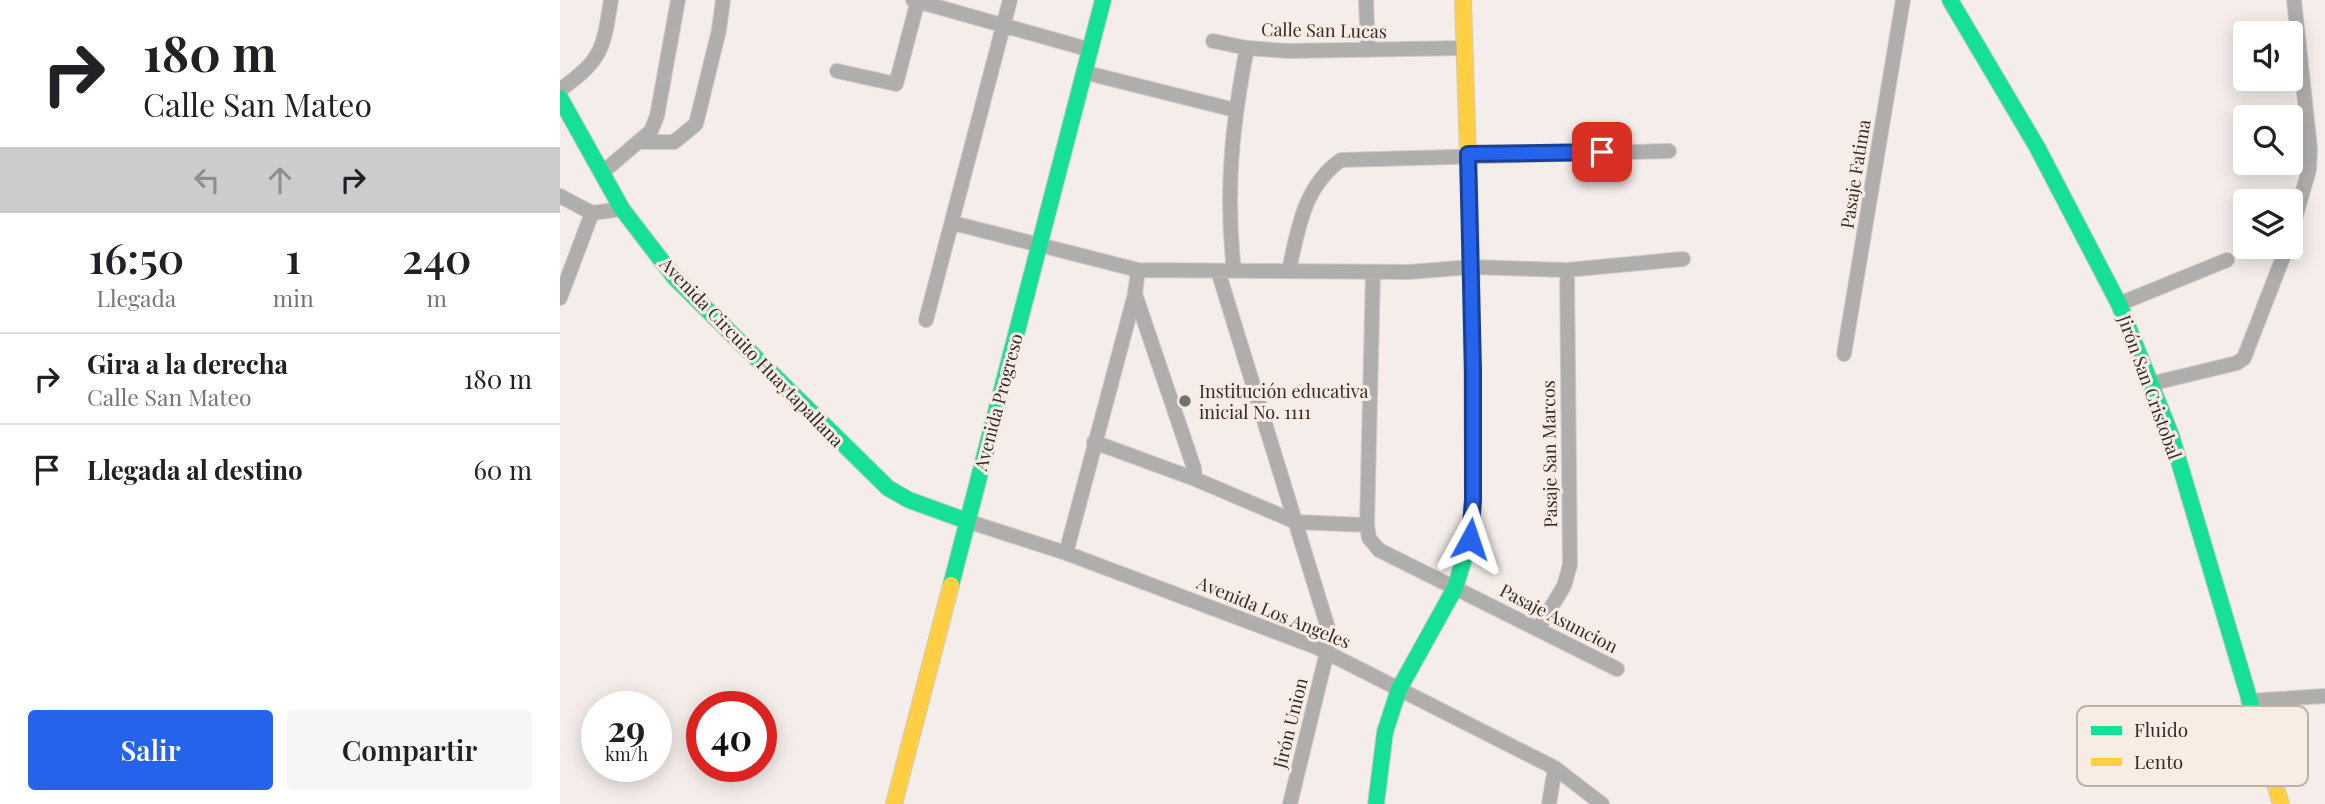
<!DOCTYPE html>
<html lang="es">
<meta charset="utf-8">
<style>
:root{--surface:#fff;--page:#f6f6f6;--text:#202124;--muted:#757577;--line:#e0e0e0;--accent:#2563eb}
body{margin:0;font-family:"Playfair Display",serif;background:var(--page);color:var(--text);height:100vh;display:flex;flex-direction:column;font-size:26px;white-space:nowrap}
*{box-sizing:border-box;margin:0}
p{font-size:23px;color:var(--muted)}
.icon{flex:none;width:38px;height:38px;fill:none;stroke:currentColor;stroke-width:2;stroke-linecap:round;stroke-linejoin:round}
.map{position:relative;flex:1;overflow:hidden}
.side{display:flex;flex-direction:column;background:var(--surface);width:560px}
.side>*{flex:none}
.banner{background:#fff;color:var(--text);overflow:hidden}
.fabs{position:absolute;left:1673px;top:21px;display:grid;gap:14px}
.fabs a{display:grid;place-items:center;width:70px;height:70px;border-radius:7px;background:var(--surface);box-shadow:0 4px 18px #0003;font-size:35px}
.speed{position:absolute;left:21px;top:691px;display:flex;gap:14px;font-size:35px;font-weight:700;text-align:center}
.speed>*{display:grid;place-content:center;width:91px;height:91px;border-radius:50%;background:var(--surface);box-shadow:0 4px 18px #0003;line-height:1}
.speed small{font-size:18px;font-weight:400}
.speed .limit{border:10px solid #d22;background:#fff;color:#111}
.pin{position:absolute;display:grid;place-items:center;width:60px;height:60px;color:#fff;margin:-30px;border-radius:14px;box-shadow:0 4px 10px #0006}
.me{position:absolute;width:77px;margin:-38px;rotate:5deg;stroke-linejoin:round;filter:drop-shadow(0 0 5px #0008)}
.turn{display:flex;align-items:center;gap:24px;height:147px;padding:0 28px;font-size:32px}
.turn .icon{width:91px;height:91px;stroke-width:2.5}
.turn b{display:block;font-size:49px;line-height:60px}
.lanes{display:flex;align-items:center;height:66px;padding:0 28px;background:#0003;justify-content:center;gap:35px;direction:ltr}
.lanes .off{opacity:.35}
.eta{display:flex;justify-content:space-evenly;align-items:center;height:119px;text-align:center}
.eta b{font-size:42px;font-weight:600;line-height:49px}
.button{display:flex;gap:14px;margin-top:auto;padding:14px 28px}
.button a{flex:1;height:80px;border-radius:7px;background:var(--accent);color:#fff;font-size:28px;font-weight:600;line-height:80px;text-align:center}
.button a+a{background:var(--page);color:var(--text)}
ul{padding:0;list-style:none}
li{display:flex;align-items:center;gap:21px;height:91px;padding:0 28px;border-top:2px solid var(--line)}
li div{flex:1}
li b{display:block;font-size:26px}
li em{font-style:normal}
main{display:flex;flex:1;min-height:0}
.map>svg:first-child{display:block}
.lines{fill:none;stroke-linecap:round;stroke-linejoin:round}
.street-casing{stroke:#d0cbc8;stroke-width:16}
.fast-casing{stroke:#d0cbc8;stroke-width:18}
.slow-casing{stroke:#d0cbc8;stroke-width:18}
.street{stroke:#afaead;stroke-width:14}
.fast{stroke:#16e098;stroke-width:16}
.slow{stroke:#ffcf43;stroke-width:16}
.route-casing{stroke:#184099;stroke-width:18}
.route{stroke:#2563eb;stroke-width:12}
.poi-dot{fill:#75706d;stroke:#f9ece5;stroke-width:2.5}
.labels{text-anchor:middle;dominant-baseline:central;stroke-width:6;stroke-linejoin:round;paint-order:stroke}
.street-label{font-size:18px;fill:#312c2a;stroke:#f9ece5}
.poi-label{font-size:18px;fill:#312c2a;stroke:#f9ece5;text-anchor:start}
.key{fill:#f9ece5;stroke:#bdb2ad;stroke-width:2}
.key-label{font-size:19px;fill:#312c2a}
</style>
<main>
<section class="side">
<div class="banner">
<div class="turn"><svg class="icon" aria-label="right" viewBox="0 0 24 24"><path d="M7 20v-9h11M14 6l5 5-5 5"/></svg><div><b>180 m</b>Calle San Mateo</div></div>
<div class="lanes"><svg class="icon off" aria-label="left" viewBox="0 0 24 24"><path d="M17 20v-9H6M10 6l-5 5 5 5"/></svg><svg class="icon off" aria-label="ahead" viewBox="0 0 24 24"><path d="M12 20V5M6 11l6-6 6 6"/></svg><svg class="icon" aria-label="right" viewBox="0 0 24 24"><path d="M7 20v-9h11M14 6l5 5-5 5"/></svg></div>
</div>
<div class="eta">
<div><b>16:50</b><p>Llegada</p></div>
<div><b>1</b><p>min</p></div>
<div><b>240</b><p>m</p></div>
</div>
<ul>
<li><svg class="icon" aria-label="right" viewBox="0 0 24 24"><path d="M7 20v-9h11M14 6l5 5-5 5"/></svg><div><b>Gira a la derecha</b><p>Calle San Mateo</p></div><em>180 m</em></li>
<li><svg class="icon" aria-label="arrive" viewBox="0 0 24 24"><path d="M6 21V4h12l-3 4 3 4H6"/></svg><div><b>Llegada al destino</b></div><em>60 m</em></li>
</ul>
<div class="button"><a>Salir</a><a>Compartir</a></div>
</section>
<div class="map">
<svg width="1765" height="804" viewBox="0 0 1765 804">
<rect width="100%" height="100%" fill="#f4edea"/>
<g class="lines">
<g class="street-casing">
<path id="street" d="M 353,0 L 531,50
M 806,0 L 808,50
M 653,41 L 687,48
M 277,71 L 336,84 L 358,0
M 523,72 L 675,110
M 0,90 C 42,59 43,51 51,0
M 80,142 L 114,142 L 136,124 L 159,30 L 163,0
M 43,172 L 91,131 L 97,116 L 118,0
M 0,196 L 32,213
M 393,223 L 578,270 L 849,272 L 912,267 L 1007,270 L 1123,259
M 1731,232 L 1749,170 L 1750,148 L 1734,0
M 674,270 C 665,192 672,125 687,48 L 728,51 L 904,48
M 729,270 C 738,229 744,186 781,160 L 1109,151
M 658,271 L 768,628 L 767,652 L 730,804
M 813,272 L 807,525 L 809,538 L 819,550 L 1057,669
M 575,294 L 634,468 L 635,479
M 0,298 L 32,213 L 62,209
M 1559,304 L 1667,260
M 366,320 L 450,0
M 1284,354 L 1343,0
M 1590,384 L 1677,363 L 1684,358 L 1727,247
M 534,442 L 635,479 L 736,522 L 807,525
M 407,521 L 506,553 L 756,647 L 995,768 L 1042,804
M 506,553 L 575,294 L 578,270
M 978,629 L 1004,586 L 1010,565 L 1007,270
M 1688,701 L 1765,696
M 989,804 L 995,768"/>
</g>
<g class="fast-casing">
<path id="fast" d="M 1390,0 L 1477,147 L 1559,304 L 1611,435 L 1695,718
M 0,98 L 62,209 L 115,278 L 328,488 L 349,500 L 407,521
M 391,585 L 543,0
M 816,804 L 825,732 L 839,689 L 895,588 L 910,539 L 913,500 L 911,251"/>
</g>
<g class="slow-casing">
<path id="slow" d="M 903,0 L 911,251
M 1695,718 L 1721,804
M 334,804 L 391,585"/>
</g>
<use href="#street" class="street"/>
<use href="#fast" class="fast"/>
<use href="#slow" class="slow"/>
</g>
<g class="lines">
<g class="route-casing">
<path id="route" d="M 910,539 L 913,500 L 913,370 L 908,154 L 1042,152"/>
</g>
<use href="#route" class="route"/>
</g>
<circle class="poi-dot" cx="625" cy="401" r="7"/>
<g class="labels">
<g class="street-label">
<text transform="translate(764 30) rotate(1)">Calle San Lucas</text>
<text transform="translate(1295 174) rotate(-81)">Pasaje Fatima</text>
<text transform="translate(192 352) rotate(46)">Avenida Circuito Huaytapallana</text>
<text transform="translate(1590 387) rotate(70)">Jirón San Cristobal</text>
<text transform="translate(438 402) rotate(-75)">Avenida Progreso</text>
<text transform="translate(989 454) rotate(-91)">Pasaje San Marcos</text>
<text transform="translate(714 612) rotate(22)">Avenida Los Angeles</text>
<text transform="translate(999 618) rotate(27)">Pasaje Asuncion</text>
<text transform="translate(730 723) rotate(-76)">Jirón Union</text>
</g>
<g class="poi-label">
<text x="639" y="391">Institución educativa<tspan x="639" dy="21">inicial No. 1111</tspan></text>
</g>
</g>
<rect x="1517" y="706" width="231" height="80" rx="10" class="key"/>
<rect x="1531" y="726" width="31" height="9" fill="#16e098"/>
<rect x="1531" y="758" width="31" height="8" fill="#ffcf43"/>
<g class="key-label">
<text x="1574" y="737">Fluido</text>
<text x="1574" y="769">Lento</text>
</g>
</svg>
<div class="fabs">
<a><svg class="icon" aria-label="sound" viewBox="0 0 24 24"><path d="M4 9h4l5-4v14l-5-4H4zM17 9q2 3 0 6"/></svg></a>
<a><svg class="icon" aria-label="search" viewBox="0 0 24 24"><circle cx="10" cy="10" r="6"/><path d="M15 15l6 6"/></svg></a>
<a><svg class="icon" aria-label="layers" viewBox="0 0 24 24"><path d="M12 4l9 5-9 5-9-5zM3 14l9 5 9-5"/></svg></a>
</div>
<div class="speed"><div>29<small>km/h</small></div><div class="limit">40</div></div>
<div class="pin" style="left:1042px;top:152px;background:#d93025"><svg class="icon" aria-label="arrive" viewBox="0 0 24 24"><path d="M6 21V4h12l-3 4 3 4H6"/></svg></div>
<svg class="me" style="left:910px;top:539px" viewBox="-20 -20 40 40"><path d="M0-17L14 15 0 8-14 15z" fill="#2563eb" stroke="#fff" stroke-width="4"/></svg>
</div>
</main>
